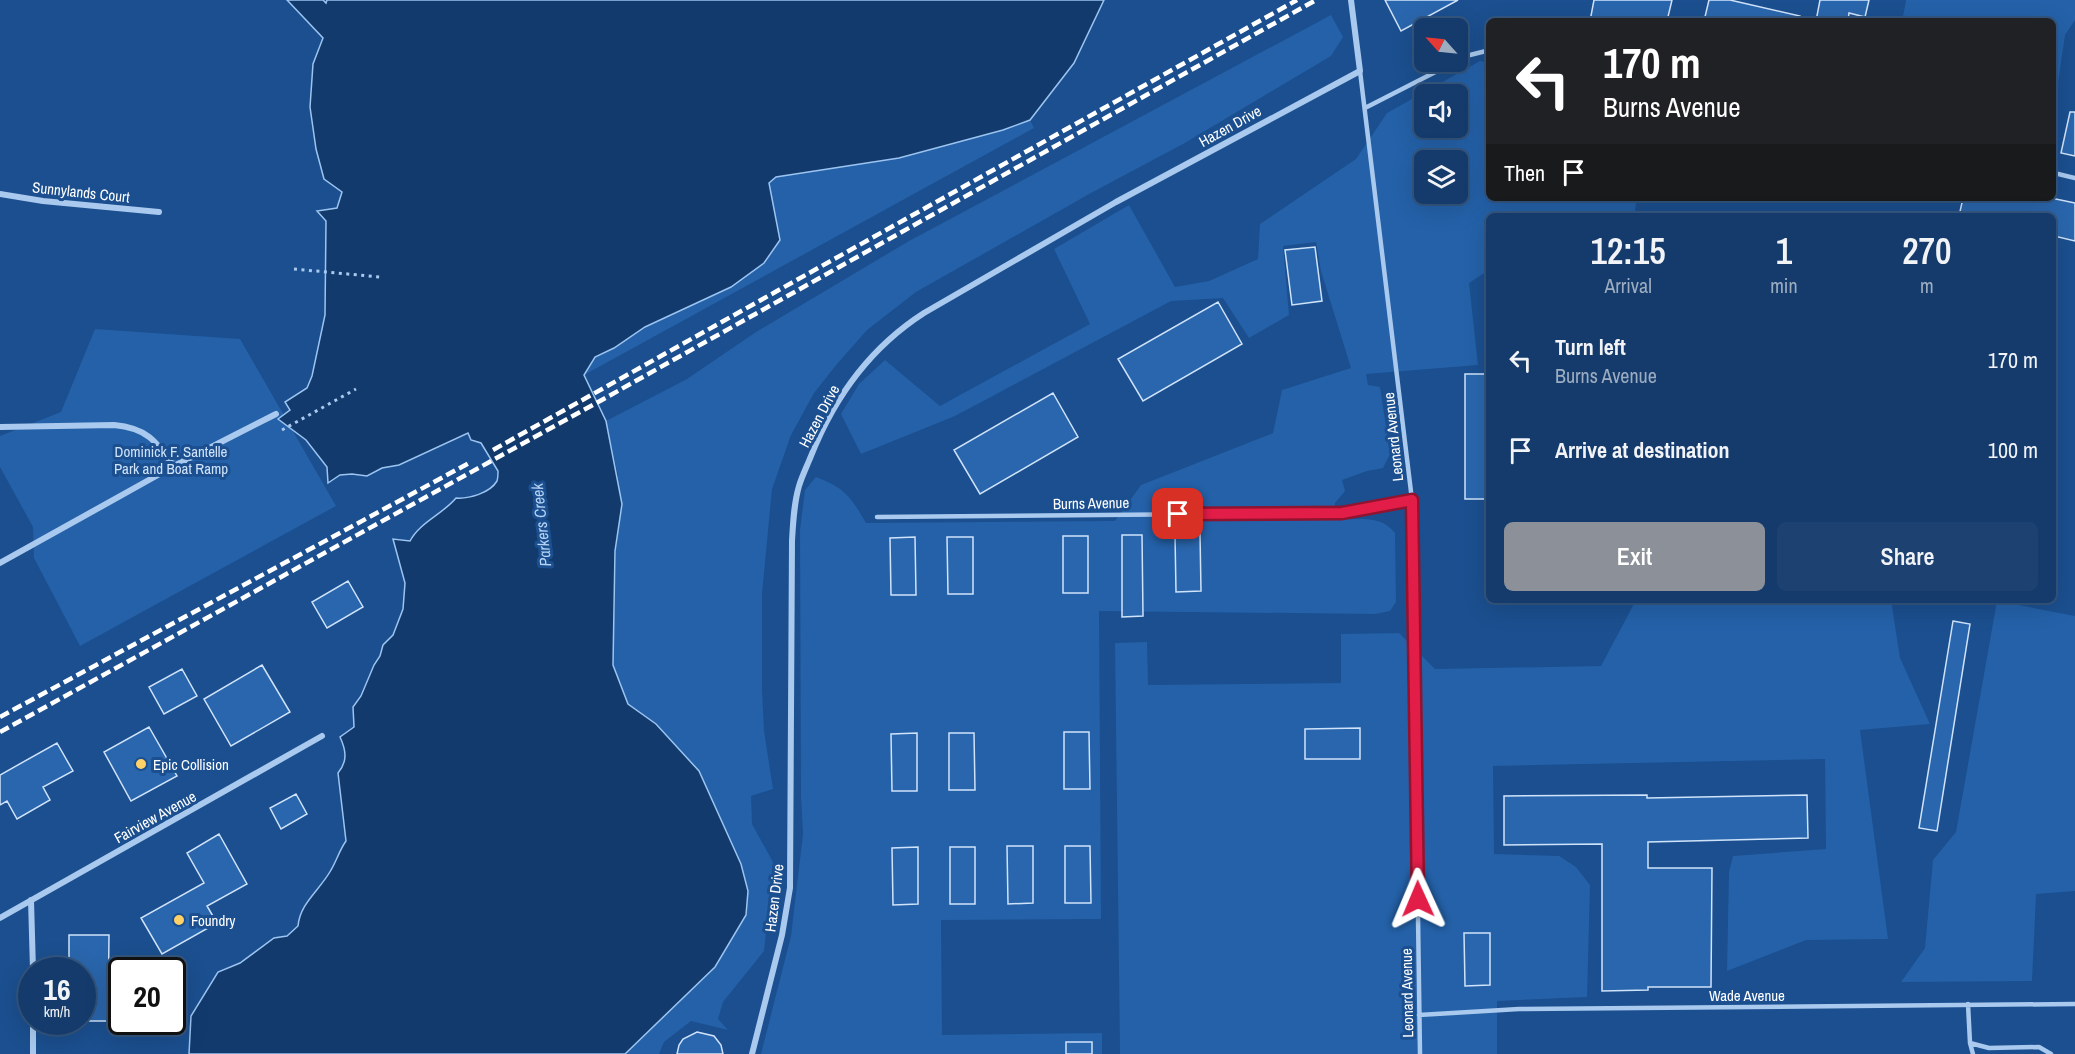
<!DOCTYPE html>
<style>
:root{--surface:#143b6b;--page:#1d4271;--text:#f1f3f6;--muted:#9dadc1;--line:#33557e;--accent:#8c9099}
body{margin:0;font-family:"Archivo Narrow",sans-serif;background:var(--page);color:var(--text);height:100vh;display:flex;flex-direction:column;font-size:22px;white-space:nowrap}
*{box-sizing:border-box;margin:0}
p{font-size:20px;color:var(--muted)}
.icon{flex:none;width:33px;height:33px;fill:none;stroke:currentColor;stroke-width:2;stroke-linecap:round;stroke-linejoin:round}
.map{position:relative;flex:1;overflow:hidden}
.panel{position:absolute;left:1486px;top:213px;width:570px;height:390px;display:flex;flex-direction:column;background:var(--surface);border-radius:9px;box-shadow:0 6px 24px #0002,0 0 0 2px var(--line)}
.panel>*{flex:none}
.top-card{position:absolute;left:1486px;top:18px;width:570px;height:183px;border-radius:9px;box-shadow:0 6px 24px #0002,0 0 0 2px var(--line);background:#202124;color:#fff;overflow:hidden}
.needle{width:39px;rotate:297deg}
.fabs{position:absolute;left:1414px;top:18px;display:grid;gap:12px}
.fabs a{display:grid;place-items:center;width:54px;height:54px;border-radius:9px;background:var(--surface);box-shadow:0 6px 24px #0002,0 0 0 2px var(--line);font-size:30px}
.speed{position:absolute;left:18px;top:957px;display:flex;gap:12px;font-size:30px;font-weight:700;text-align:center}
.speed>*{display:grid;place-content:center;width:78px;height:78px;border-radius:50%;background:var(--surface);box-shadow:0 6px 24px #0002,0 0 0 2px var(--line);line-height:1}
.speed small{font-size:15px;font-weight:400}
.speed .limit{border:3px solid #111;border-radius:9px;background:#fff;color:#111}
.pin{position:absolute;display:grid;place-items:center;width:51px;height:51px;color:#fff;margin:-26px;border-radius:12px;box-shadow:0 3px 9px #0006}
.me{position:absolute;width:66px;margin:-33px;rotate:359deg;stroke-linejoin:round;filter:drop-shadow(0 0 4px #0008)}
.turn{display:flex;align-items:center;gap:21px;height:126px;padding:0 18px;font-size:27px}
.turn .icon{width:78px;height:78px;stroke-width:2.5}
.turn b{display:block;font-size:42px;line-height:51px}
.then{display:flex;align-items:center;height:57px;padding:0 18px;background:#0003;gap:12px;font-size:22px}
.eta{display:flex;justify-content:space-evenly;align-items:center;height:102px;text-align:center}
.eta b{font-size:36px;font-weight:600;line-height:42px}
.action{display:flex;gap:12px;margin-top:auto;padding:12px 18px}
.action a{flex:1;height:69px;border-radius:9px;background:var(--accent);color:#fff;font-size:24px;font-weight:600;line-height:69px;text-align:center}
.action a+a{background:var(--page);color:var(--text)}
ul{padding:0;list-style:none}
li{display:flex;align-items:center;gap:18px;height:90px;padding:0 18px}
li div{flex:1}
li b{display:block;font-size:22px}
li em{font-style:normal}
.map>svg:first-child{display:block}
.green{fill:#2461a8;fill-rule:evenodd}
.water{fill:#123a6d;stroke:#9cc4f0;stroke-width:1.5}
.building{fill:#2a66ad;stroke:#cfe3fa;stroke-width:1.5}
.lines{fill:none;stroke-linecap:round;stroke-linejoin:round}
.path{stroke:#a9c9ee;stroke-width:3;stroke-dasharray:3 4.5;stroke-linecap:butt}
.service{stroke:#a9c9ee;stroke-width:4.5}
.minor{stroke:#a9c9ee;stroke-width:6}
.rail{stroke:#fff;stroke-width:4.5;stroke-dasharray:10 4.5;stroke-linecap:butt}
.route-casing{stroke:#92132f;stroke-width:15}
.route{stroke:#e11d48;stroke-width:10}
.poi-dot{fill:#ffd166;stroke:#1b4f8f;stroke-width:2}
.labels{text-anchor:middle;dominant-baseline:central;stroke-width:6;stroke-linejoin:round;paint-order:stroke}
.street-label{font-size:15px;fill:#fff;stroke:#1b4f8f}
.park-label{font-size:15px;fill:#cfe3fa;stroke:#1b4f8f}
.poi-label{font-size:15px;fill:#fff;stroke:#1b4f8f;text-anchor:start}
.water-label{font-size:16px;font-style:italic;fill:#b5d3f5;stroke:#1b4f8f}
</style>
<div class="map">
<svg width="2075" height="1054" viewBox="0 0 2075 1054">
<rect width="100%" height="100%" fill="#1b4f8f"/>
<path class="green" d="M 1906,0 L 2075,0 L 2075,20 L 2065,35 L 2054,110 L 2054,21 L 1920,21 L 1903,17 Z
M 1331,15 L 1343,37 L 1331,56 L 1183,144 L 1091,193 L 916,292 L 867,330 L 837,364 L 814,393 L 791,435 L 772,489 L 762,594 L 762,690 L 764,731 L 773,789 L 751,796 L 752,824 L 773,862 L 764,951 L 723,1002 L 718,1019 L 728,1030 L 691,1021 L 664,1042 L 659,1054 L 625,1054 L 715,967 L 741,864 L 721,822 L 666,737 L 656,724 L 628,704 L 613,665 L 618,475 L 606,421 L 687,379 L 756,332 L 909,241 Z
M 1480,61 L 1489,63 L 1490,198 L 1637,198 L 1634,216 L 1490,216 L 1489,270 L 1469,283 L 1478,365 L 1366,374 L 1368,385 L 1380,387 L 1390,454 L 1383,468 L 1367,471 L 1342,480 L 1345,491 L 1335,503 L 1334,519 C 1356,521 1380,513 1395,533 L 1396,602 L 1390,611 L 1375,614 L 1099,611 L 1101,919 L 941,920 L 942,1035 L 1102,1033 L 1102,1054 L 761,1054 L 791,936 L 803,834 L 801,796 L 800,530 L 805,490 L 816,477 C 845,488 851,497 866,523 L 1115,521 L 1141,485 L 1273,433 L 1282,390 L 1351,368 L 1321,271 L 1316,242 L 1283,246 L 1289,315 L 1249,338 L 1223,298 L 1171,301 L 955,416 L 861,454 L 841,414 L 859,384 L 885,360 L 940,406 L 1090,324 L 1054,249 L 1129,205 L 1175,287 L 1209,281 L 1258,259 L 1260,224 L 1356,159 L 1387,113 ZM 1425,94 L 1458,94 L 1458,128 L 1425,128 ZM 1425,160 L 1458,160 L 1458,194 L 1425,194 Z
M 1030,120 L 1034,128 L 584,375 L 595,357 L 614,348 L 780,240 L 769,183 L 776,177 L 899,158 L 1003,130 Z
M 95,329 L 240,339 L 336,506 L 80,646 L 34,558 L 33,527 L 0,467 L 0,436 L 61,412 Z
M 1636,600 L 1891,600 L 1900,658 L 1930,724 L 1860,730 L 1888,939 L 1806,940 L 1727,971 L 1729,872 L 1733,856 L 1826,849 L 1825,759 L 1493,766 L 1494,854 L 1559,856 L 1576,867 L 1590,885 L 1587,997 L 1497,1001 L 1497,1054 L 1120,1054 L 1115,643 L 1147,642 L 1148,685 L 1341,683 L 1341,634 L 1399,633 L 1435,669 L 1601,666 Z
M 1997,601 L 2075,616 L 2075,891 L 2036,894 L 2032,981 L 1901,982 L 1925,948 L 1933,860 L 1956,832 Z"/>
<path class="water" d="M 287,0 L 323,0 L 326,3 L 327,0 L 1104,0 L 1074,63 L 1030,120 L 1003,130 L 899,158 L 776,177 L 769,183 L 780,240 L 764,263 L 731,287 L 645,327 L 614,348 L 595,357 L 584,375 L 606,421 L 622,504 L 615,551 L 613,665 L 628,704 L 656,724 L 699,771 L 741,864 L 748,891 L 746,915 L 715,967 L 625,1054 L 189,1054 L 191,1016 L 218,972 L 240,963 L 274,938 L 287,936 L 298,926 C 300,903 320,890 331,870 C 337,860 339,851 346,841 L 338,773 C 348,761 346,750 340,737 L 354,727 L 353,707 L 361,696 L 374,665 L 380,656 L 383,645 L 393,635 L 403,609 L 405,583 L 393,539 L 410,541 C 420,522 443,514 456,498 C 469,499 490,493 497,481 C 498,478 498,474 498,471 L 481,443 L 471,440 L 468,433 L 399,465 L 382,468 L 367,476 L 352,474 L 340,475 L 328,483 L 327,467 L 306,440 L 278,419 L 290,410 L 285,402 L 307,388 L 312,376 L 325,315 L 326,221 L 317,211 L 337,208 L 342,192 L 324,179 L 316,149 L 310,107 L 313,64 L 323,38 Z"/>
<path class="building" d="M 1385,0 L 1458,0 L 1401,31 Z
M 1594,0 L 1672,0 L 1667,21 L 1590,21 Z
M 1709,0 L 1730,0 L 1800,16 L 1799,21 L 1704,21 Z
M 1820,0 L 1869,0 L 1865,17 L 1849,13 L 1848,21 L 1816,21 Z
M 2070,112 L 2075,112 L 2075,156 L 2061,153 Z
M 1963,198 L 2051,198 L 2075,203 L 2075,241 L 2054,236 L 2054,216 L 1959,216 Z
M 1315,247 L 1322,301 L 1292,305 L 1285,250 Z
M 1218,302 L 1242,344 L 1143,401 L 1118,359 Z
M 1465,374 L 1490,374 L 1490,499 L 1465,499 Z
M 1053,393 L 1078,437 L 980,494 L 954,450 Z
M 1200,534 L 1201,591 L 1176,592 L 1175,535 Z
M 1122,535 L 1142,535 L 1143,616 L 1122,617 Z
M 1063,536 L 1088,536 L 1088,593 L 1063,593 Z
M 915,537 L 916,595 L 891,595 L 890,538 Z
M 947,537 L 973,537 L 973,594 L 948,594 Z
M 348,581 L 363,607 L 327,628 L 312,602 Z
M 1953,621 L 1970,624 L 1937,831 L 1919,828 Z
M 262,665 L 290,712 L 231,746 L 204,699 Z
M 182,669 L 197,696 L 164,714 L 149,687 Z
M 149,727 L 177,776 L 131,801 L 104,752 Z
M 1360,728 L 1360,759 L 1305,759 L 1305,729 Z
M 1064,732 L 1089,732 L 1090,789 L 1064,789 Z
M 917,733 L 917,791 L 892,791 L 891,734 Z
M 949,733 L 974,733 L 975,790 L 949,790 Z
M 57,743 L 73,771 L 43,787 L 50,800 L 17,819 L 7,801 L 0,805 L 0,775 Z
M 296,794 L 307,814 L 281,829 L 270,808 Z
M 1647,795 L 1647,798 L 1807,795 L 1808,838 L 1648,842 L 1648,868 L 1712,868 L 1711,987 L 1648,987 L 1648,990 L 1602,991 L 1602,844 L 1504,845 L 1504,796 Z
M 219,834 L 247,884 L 207,906 L 217,923 L 162,954 L 141,918 L 204,883 L 187,853 Z
M 1007,846 L 1033,846 L 1033,903 L 1008,904 Z
M 1065,846 L 1090,846 L 1091,903 L 1065,903 Z
M 918,847 L 918,904 L 893,905 L 892,848 Z
M 950,847 L 975,847 L 975,904 L 950,904 Z
M 1464,933 L 1490,933 L 1490,985 L 1465,986 Z
M 69,935 L 109,935 L 108,1021 L 82,1021 L 82,970 L 69,970 Z
M 697,1032 L 714,1036 L 721,1045 L 723,1054 L 677,1054 L 679,1045 L 683,1039 Z
M 1066,1042 L 1092,1042 L 1092,1054 L 1066,1054 Z"/>
<g class="lines">
<path class="path" d="M 294,269 L 380,277
M 282,430 L 356,389"/>
<path class="service" d="M 1458,60 L 1466,56 L 1490,50
M 1360,71 L 1412,500 L 1420,1054
M 1365,108 L 1455,62
M 2054,173 L 2075,178
M 877,517 L 1342,513 L 1412,500
M 1968,1004 L 1970,1043 L 1973,1054
M 1419,1015 L 1519,1009 L 2075,1004
M 1970,1043 L 1989,1048 L 2039,1047 L 2051,1054"/>
<path class="minor" d="M 0,194 L 43,201 L 159,212
M 0,427 L 114,425 C 147,428 156,441 174,466
M 0,563 L 174,466 L 276,414
M 31,900 L 33,970
M 0,918 L 322,736
M 33,1022 L 33,1054
M 752,1054 L 782,935 L 790,888 L 792,541 C 793,522 794,503 799,486 C 802,476 807,466 811,456 C 834,398 871,347 924,313 L 1116,202 L 1360,71 L 1351,0"/>
<path class="rail" d="M 493,450 L 1297,0
M 0,717 L 469,463
M 0,732 L 600,401 L 1316,0"/>
</g>
<g class="lines">
<g class="route-casing">
<path id="route" d="M 1178,514 L 1342,513 L 1412,500 L 1418,899"/>
</g>
<use href="#route" class="route"/>
</g>
<g class="poi-dot">
<circle cx="141" cy="764" r="6"/>
<circle cx="179" cy="920" r="6"/>
</g>
<g class="labels">
<g class="street-label">
<text transform="translate(1230 126) rotate(-29)">Hazen Drive</text>
<text transform="translate(81 192) rotate(6)">Sunnylands Court</text>
<text transform="translate(819 416) rotate(-62)">Hazen Drive</text>
<text transform="translate(1393 437) rotate(-96)">Leonard Avenue</text>
<text transform="translate(1091 503) rotate(-1)">Burns Avenue</text>
<text transform="translate(155 817) rotate(-29)">Fairview Avenue</text>
<text transform="translate(774 898) rotate(-83)">Hazen Drive</text>
<text transform="translate(1407 993) rotate(-91)">Leonard Avenue</text>
<text x="1747" y="995">Wade Avenue</text>
</g>
<g class="park-label">
<text x="171" y="451">Dominick F. Santelle<tspan x="171" dy="17">Park and Boat Ramp</tspan></text>
</g>
<g class="poi-label">
<text x="153" y="764">Epic Collision</text>
<text x="191" y="920">Foundry</text>
</g>
<g class="water-label">
<text transform="translate(541 525) rotate(-96)">Parkers Creek</text>
</g>
</g>
</svg>
<div class="fabs">
<a><svg class="needle" viewBox="-14 -14 28 28"><path d="M0-13l5 13h-10z" fill="#e53935"/><path d="M0 13l5-13h-10z" fill="#9dadc1"/></svg></a>
<a><svg class="icon" aria-label="sound" viewBox="0 0 24 24"><path d="M4 9h4l5-4v14l-5-4H4zM17 9q2 3 0 6"/></svg></a>
<a><svg class="icon" aria-label="layers" viewBox="0 0 24 24"><path d="M12 4l9 5-9 5-9-5zM3 14l9 5 9-5"/></svg></a>
</div>
<div class="speed"><div>16<small>km/h</small></div><div class="limit">20</div></div>
<div class="pin" style="left:1178px;top:514px;background:#d93025"><svg class="icon" aria-label="arrive" viewBox="0 0 24 24"><path d="M6 21V4h12l-3 4 3 4H6"/></svg></div>
<svg class="me" style="left:1418px;top:899px" viewBox="-20 -20 40 40"><path d="M0-17L14 15 0 8-14 15z" fill="#e11d48" stroke="#fff" stroke-width="4"/></svg>
<div class="top-card">
<div class="turn"><svg class="icon" aria-label="left" viewBox="0 0 24 24"><path d="M17 20v-9H6M10 6l-5 5 5 5"/></svg><div><b>170 m</b>Burns Avenue</div></div>
<div class="then">Then<svg class="icon" aria-label="arrive" viewBox="0 0 24 24"><path d="M6 21V4h12l-3 4 3 4H6"/></svg></div>
</div>
<section class="panel">
<div class="eta">
<div><b>12:15</b><p>Arrival</p></div>
<div><b>1</b><p>min</p></div>
<div><b>270</b><p>m</p></div>
</div>
<ul>
<li><svg class="icon" aria-label="left" viewBox="0 0 24 24"><path d="M17 20v-9H6M10 6l-5 5 5 5"/></svg><div><b>Turn left</b><p>Burns Avenue</p></div><em>170 m</em></li>
<li><svg class="icon" aria-label="arrive" viewBox="0 0 24 24"><path d="M6 21V4h12l-3 4 3 4H6"/></svg><div><b>Arrive at destination</b></div><em>100 m</em></li>
</ul>
<div class="action"><a>Exit</a><a>Share</a></div>
</section>
</div>
